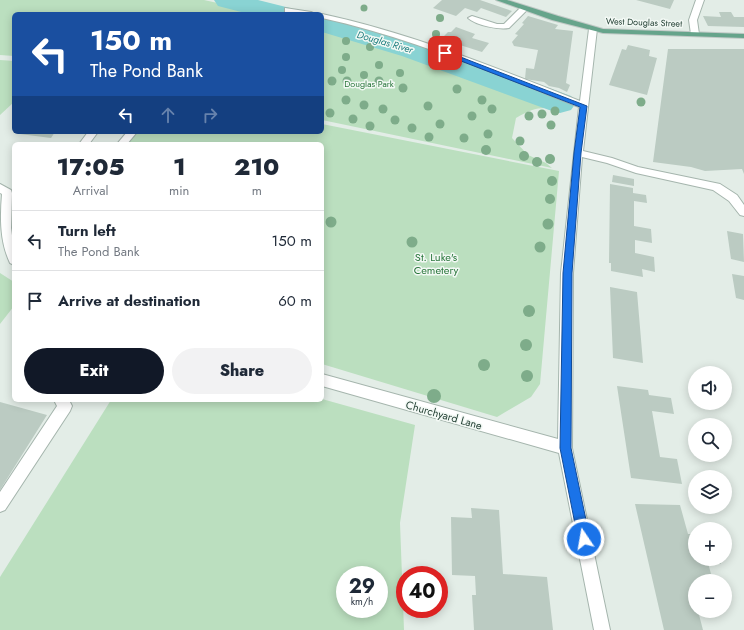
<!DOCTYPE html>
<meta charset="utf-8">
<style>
:root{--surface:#fff;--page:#f2f2f3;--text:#1f2937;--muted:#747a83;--line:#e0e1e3;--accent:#111827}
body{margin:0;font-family:Jost,sans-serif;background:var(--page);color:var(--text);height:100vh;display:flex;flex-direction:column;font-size:15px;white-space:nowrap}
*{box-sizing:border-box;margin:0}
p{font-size:13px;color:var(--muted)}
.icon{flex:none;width:22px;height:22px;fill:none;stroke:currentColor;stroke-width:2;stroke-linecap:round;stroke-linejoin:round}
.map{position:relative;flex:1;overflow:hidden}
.details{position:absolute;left:12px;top:142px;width:312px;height:260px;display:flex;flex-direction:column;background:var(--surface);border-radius:6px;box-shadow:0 2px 10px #0003}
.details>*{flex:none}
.top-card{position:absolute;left:12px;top:12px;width:312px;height:122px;border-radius:6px;box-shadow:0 2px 10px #0003;background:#1a4fa0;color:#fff;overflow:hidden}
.tools{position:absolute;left:688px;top:366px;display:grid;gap:8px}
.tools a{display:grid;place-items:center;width:44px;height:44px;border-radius:50%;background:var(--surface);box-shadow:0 2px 10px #0003;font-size:20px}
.speed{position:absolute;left:336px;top:566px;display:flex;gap:8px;font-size:20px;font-weight:700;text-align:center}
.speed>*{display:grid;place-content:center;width:52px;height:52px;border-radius:50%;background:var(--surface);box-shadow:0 2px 10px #0003;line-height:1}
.speed small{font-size:10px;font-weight:400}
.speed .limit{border:6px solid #d22;background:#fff;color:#111}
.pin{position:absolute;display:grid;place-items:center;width:34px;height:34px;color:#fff;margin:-17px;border-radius:8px;box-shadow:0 2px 6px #0006}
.me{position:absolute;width:44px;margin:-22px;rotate:348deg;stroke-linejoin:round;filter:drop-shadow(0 0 3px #0008)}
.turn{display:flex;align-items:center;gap:14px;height:84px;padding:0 12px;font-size:18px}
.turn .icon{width:52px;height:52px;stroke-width:2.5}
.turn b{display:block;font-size:28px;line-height:34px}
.lanes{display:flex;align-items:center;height:38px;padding:0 12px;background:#0003;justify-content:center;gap:20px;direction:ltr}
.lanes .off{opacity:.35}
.eta{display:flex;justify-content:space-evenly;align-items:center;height:68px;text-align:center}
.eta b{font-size:24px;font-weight:800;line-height:28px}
.action{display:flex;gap:8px;margin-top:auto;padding:8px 12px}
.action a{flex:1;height:46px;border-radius:24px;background:var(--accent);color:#fff;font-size:16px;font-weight:800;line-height:46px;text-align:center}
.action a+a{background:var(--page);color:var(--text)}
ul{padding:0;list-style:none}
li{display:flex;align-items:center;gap:12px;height:60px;padding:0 12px;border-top:1px solid var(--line)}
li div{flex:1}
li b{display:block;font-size:15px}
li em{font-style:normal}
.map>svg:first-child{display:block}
.green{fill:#bbdfbf;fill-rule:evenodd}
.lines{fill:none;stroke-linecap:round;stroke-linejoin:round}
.river{fill:#89d3d3;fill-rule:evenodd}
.building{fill:#bbcbc2}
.minor-casing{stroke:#a5b5ad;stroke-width:2}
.major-casing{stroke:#c1c9c6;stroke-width:2}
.minor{fill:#fff;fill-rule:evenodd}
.major{fill:#66a48b;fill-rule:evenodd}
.tree{fill:#7eac8a}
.route{fill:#1a73e8;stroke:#114b97}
.labels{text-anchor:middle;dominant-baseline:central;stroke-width:3;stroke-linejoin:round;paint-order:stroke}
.far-street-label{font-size:9px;fill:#223f33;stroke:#f3f9f5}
.far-park-label{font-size:9px;fill:#2b773d;stroke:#f3f9f5}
.far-water-label{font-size:10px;font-style:italic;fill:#1a7b7d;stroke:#f3f9f5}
.park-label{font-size:11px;fill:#2b773d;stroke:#f3f9f5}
.street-label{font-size:11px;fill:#223f33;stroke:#f3f9f5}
</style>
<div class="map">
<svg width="744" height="630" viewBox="0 0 744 630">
<rect width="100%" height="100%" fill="#e3ede7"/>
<path class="green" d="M 0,0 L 204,0 L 267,14 L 14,14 L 14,56 L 0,55 Z
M 322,26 L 380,39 L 567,98 L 564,111 C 543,106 535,107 516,118 L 512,138 L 528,155 L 546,163 L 552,168 L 322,120 Z
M 0,60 L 14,61 L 14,102 L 0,115 Z
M 322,124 L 559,171 L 540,384 L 531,397 L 497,417 L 322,364 L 322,144 L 127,144 L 137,132 L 322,132 Z
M 0,273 L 14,282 L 14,306 L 0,324 Z
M 322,399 L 415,425 L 400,523 L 404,630 L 0,630 L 0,577 L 111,400 ZM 345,575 L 379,575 L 379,609 L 345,609 Z"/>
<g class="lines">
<path class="river" d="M 214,0 L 258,0 L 290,8 L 294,14 L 249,14 L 218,6 Z
M 322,16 C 407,37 489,66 571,96 L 576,103 L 571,110 L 560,113 L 549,110 L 402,56 L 322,32 Z"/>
</g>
<path class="building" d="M 442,0 L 480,0 L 512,11 L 506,17 L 481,8 L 477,12 L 465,8 L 456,16 L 433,8 Z
M 636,0 L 674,0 L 670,9 Z
M 719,12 L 731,12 L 734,17 L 744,17 L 744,27 L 708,26 L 703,16 L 721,17 Z
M 528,16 L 558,25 L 555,29 L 573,31 L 566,83 L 570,85 L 567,92 L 559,88 L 549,86 L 544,82 L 525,79 L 526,68 L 534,69 L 538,50 L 514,46 L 512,42 L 518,35 L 515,34 L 524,24 L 522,23 Z
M 456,27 L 475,34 L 472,38 L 489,43 L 482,52 L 441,39 L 448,32 L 451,32 Z
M 628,45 L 650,50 L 649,56 L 657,58 L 647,95 L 609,85 L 622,49 L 626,50 Z
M 668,49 L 744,49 L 744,174 L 742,169 L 705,171 L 691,167 L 653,162 Z
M 21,132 L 67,132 L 65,134 L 55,132 L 51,138 L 20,134 Z
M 613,175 L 634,179 L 634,186 L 612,182 Z
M 610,184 L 633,188 L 633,193 L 646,195 L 647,203 L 634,201 L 634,226 L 651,229 L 652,243 L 635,240 L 635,253 L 654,257 L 655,272 L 642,269 L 643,277 L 611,271 L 611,263 L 609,263 Z
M 727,231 L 743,234 L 744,262 L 731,259 Z
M 732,274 L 744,276 L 744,300 L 736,298 Z
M 610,287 L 637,292 L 643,363 L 613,358 Z
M 617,386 L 648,390 L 649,395 L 671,398 L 674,414 L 652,411 L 660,457 L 677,459 L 682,484 L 631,478 Z
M 0,402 L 47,415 L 0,490 Z
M 635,504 L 680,505 L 688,534 L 695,534 L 695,559 L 720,559 L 721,564 L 708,563 L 713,581 L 695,581 L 695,594 L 693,594 L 695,611 L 698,611 L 703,630 L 664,630 Z
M 471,508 L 499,510 L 503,574 L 547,577 L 553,630 L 474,630 L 472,595 L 476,595 L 475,576 L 452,575 L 451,517 L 472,518 Z"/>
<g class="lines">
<g class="minor-casing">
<path id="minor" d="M 696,0 L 704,0 L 697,20 L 699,34 L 695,36 L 691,34 L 689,20 Z
M 522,6 L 525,6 L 529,8 L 509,28 C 498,30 476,25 468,18 L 472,16 L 497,24 L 504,24 Z
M 285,8 L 311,12 L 315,14 L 288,12 L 285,12 Z
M 321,14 L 322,14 C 411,33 496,68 580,101 L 589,29 L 593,27 L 596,27 L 597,29 L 583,151 L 612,158 L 638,167 L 720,184 L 737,195 L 744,205 L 744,216 L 740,215 L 729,201 L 713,190 L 636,173 L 607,163 L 582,157 L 573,273 L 572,448 L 610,630 L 594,630 L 559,453 L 322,386 L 322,374 L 558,439 L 561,273 L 579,107 C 496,74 409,37 322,18 Z
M 88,132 L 98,132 L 89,144 L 79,144 Z
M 127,132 L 137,132 L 127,144 L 117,144 Z
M 0,184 L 11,190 L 12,193 L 11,228 L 14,250 L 14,265 L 10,263 C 0,242 0,218 2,194 L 0,193 Z
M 54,400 L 69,400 L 72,406 L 70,411 L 5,510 L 0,512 L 0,492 L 57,406 Z"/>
</g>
<g class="major-casing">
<path id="major" d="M 496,0 L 507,0 L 558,16 L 603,29 L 744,34 L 744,38 L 603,33 L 552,20 Z"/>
</g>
<use href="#minor" class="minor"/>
<use href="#major" class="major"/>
</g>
<g class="tree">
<circle cx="364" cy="8" r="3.5"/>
<circle cx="440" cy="18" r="4"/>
<circle cx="436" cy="34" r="4"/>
<circle cx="346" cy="41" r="4"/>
<circle cx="370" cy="47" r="4"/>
<circle cx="346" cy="57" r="4"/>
<circle cx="379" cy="65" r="4"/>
<circle cx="342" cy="70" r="4"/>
<circle cx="400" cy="73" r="4"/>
<circle cx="364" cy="75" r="4"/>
<circle cx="332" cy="81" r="4.5"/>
<circle cx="347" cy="81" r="4.5"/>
<circle cx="379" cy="81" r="4.5"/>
<circle cx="403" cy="88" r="4.5"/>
<circle cx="457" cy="89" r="4.5"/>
<circle cx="346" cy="100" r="4.5"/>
<circle cx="482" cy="100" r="4.5"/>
<circle cx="641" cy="102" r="4.5"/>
<circle cx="364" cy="105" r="4.5"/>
<circle cx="428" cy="106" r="4.5"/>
<circle cx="383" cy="109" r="4.5"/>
<circle cx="492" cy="109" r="4.5"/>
<circle cx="555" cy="111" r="4.5"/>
<circle cx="330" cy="113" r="4.5"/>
<circle cx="542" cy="114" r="4.5"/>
<circle cx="472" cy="116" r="4.5"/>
<circle cx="529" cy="116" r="4.5"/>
<circle cx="353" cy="119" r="4.5"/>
<circle cx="395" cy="120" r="4.5"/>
<circle cx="440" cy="124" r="4.5"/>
<circle cx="551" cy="125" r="4.5"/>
<circle cx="370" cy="126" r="4.5"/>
<circle cx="412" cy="128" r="4.5"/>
<circle cx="488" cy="134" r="4.5"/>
<circle cx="429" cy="137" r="4.5"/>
<circle cx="464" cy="138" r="4.5"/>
<circle cx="520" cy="141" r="4.5"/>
<circle cx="486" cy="150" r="5"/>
<circle cx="524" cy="156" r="5"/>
<circle cx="550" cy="159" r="5"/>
<circle cx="537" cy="162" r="5"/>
<circle cx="552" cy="181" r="5"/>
<circle cx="550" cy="199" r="5"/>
<circle cx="331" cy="222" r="5.5"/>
<circle cx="548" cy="224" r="5.5"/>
<circle cx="412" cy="242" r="5.5"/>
<circle cx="540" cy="247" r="5.5"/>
<circle cx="529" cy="311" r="6"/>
<circle cx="526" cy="345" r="6"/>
<circle cx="484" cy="365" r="6"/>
<circle cx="527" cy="376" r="6"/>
<circle cx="434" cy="396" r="7"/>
</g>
<path class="route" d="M 445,51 L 587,106 L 581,153 L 572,273 L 571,448 L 590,539 L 588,543 L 584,545 L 580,543 L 578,539 L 560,448 L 563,273 L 574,153 L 580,107 L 443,54 L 442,53 Z"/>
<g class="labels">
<g class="far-street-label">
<text transform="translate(644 22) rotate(2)">West Douglas Street</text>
</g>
<g class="far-park-label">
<text x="369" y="83">Douglas Park</text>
</g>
<g class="far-water-label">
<text transform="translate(385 42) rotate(16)">Douglas River</text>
</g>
<g class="park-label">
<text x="436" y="257">St. Luke's<tspan x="436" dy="13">Cemetery</tspan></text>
</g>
<g class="street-label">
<text transform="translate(444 415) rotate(16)">Churchyard Lane</text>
</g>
</g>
</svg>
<div class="tools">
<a><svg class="icon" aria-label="sound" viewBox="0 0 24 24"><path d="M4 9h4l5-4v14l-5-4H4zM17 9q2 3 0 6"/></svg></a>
<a><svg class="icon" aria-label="search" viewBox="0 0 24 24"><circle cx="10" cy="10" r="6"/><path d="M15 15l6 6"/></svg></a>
<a><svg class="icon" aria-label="layers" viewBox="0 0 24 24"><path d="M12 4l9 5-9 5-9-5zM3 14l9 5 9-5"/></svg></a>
<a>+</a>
<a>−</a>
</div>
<div class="speed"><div>29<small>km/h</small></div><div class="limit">40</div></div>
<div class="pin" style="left:445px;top:53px;background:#d93025"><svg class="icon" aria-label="arrive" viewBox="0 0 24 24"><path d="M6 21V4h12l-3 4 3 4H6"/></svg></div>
<svg class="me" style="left:584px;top:539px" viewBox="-20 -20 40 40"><circle r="17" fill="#1a73e8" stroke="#fff" stroke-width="3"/><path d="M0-11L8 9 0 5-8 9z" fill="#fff"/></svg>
<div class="top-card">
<div class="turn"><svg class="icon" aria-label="left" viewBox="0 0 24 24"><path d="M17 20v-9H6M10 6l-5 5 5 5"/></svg><div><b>150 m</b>The Pond Bank</div></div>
<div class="lanes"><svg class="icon" aria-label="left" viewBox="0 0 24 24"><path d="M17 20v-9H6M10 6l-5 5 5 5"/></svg><svg class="icon off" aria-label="ahead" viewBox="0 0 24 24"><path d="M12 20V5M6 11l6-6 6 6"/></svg><svg class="icon off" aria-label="right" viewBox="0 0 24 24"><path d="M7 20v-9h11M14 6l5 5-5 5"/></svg></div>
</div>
<section class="details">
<div class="eta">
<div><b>17:05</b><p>Arrival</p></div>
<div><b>1</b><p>min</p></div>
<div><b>210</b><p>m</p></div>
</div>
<ul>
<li><svg class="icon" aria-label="left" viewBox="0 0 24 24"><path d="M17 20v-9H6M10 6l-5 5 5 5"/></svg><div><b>Turn left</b><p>The Pond Bank</p></div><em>150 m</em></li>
<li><svg class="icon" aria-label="arrive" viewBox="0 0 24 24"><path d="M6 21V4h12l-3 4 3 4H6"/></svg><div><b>Arrive at destination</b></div><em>60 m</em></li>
</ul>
<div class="action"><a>Exit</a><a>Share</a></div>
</section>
</div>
